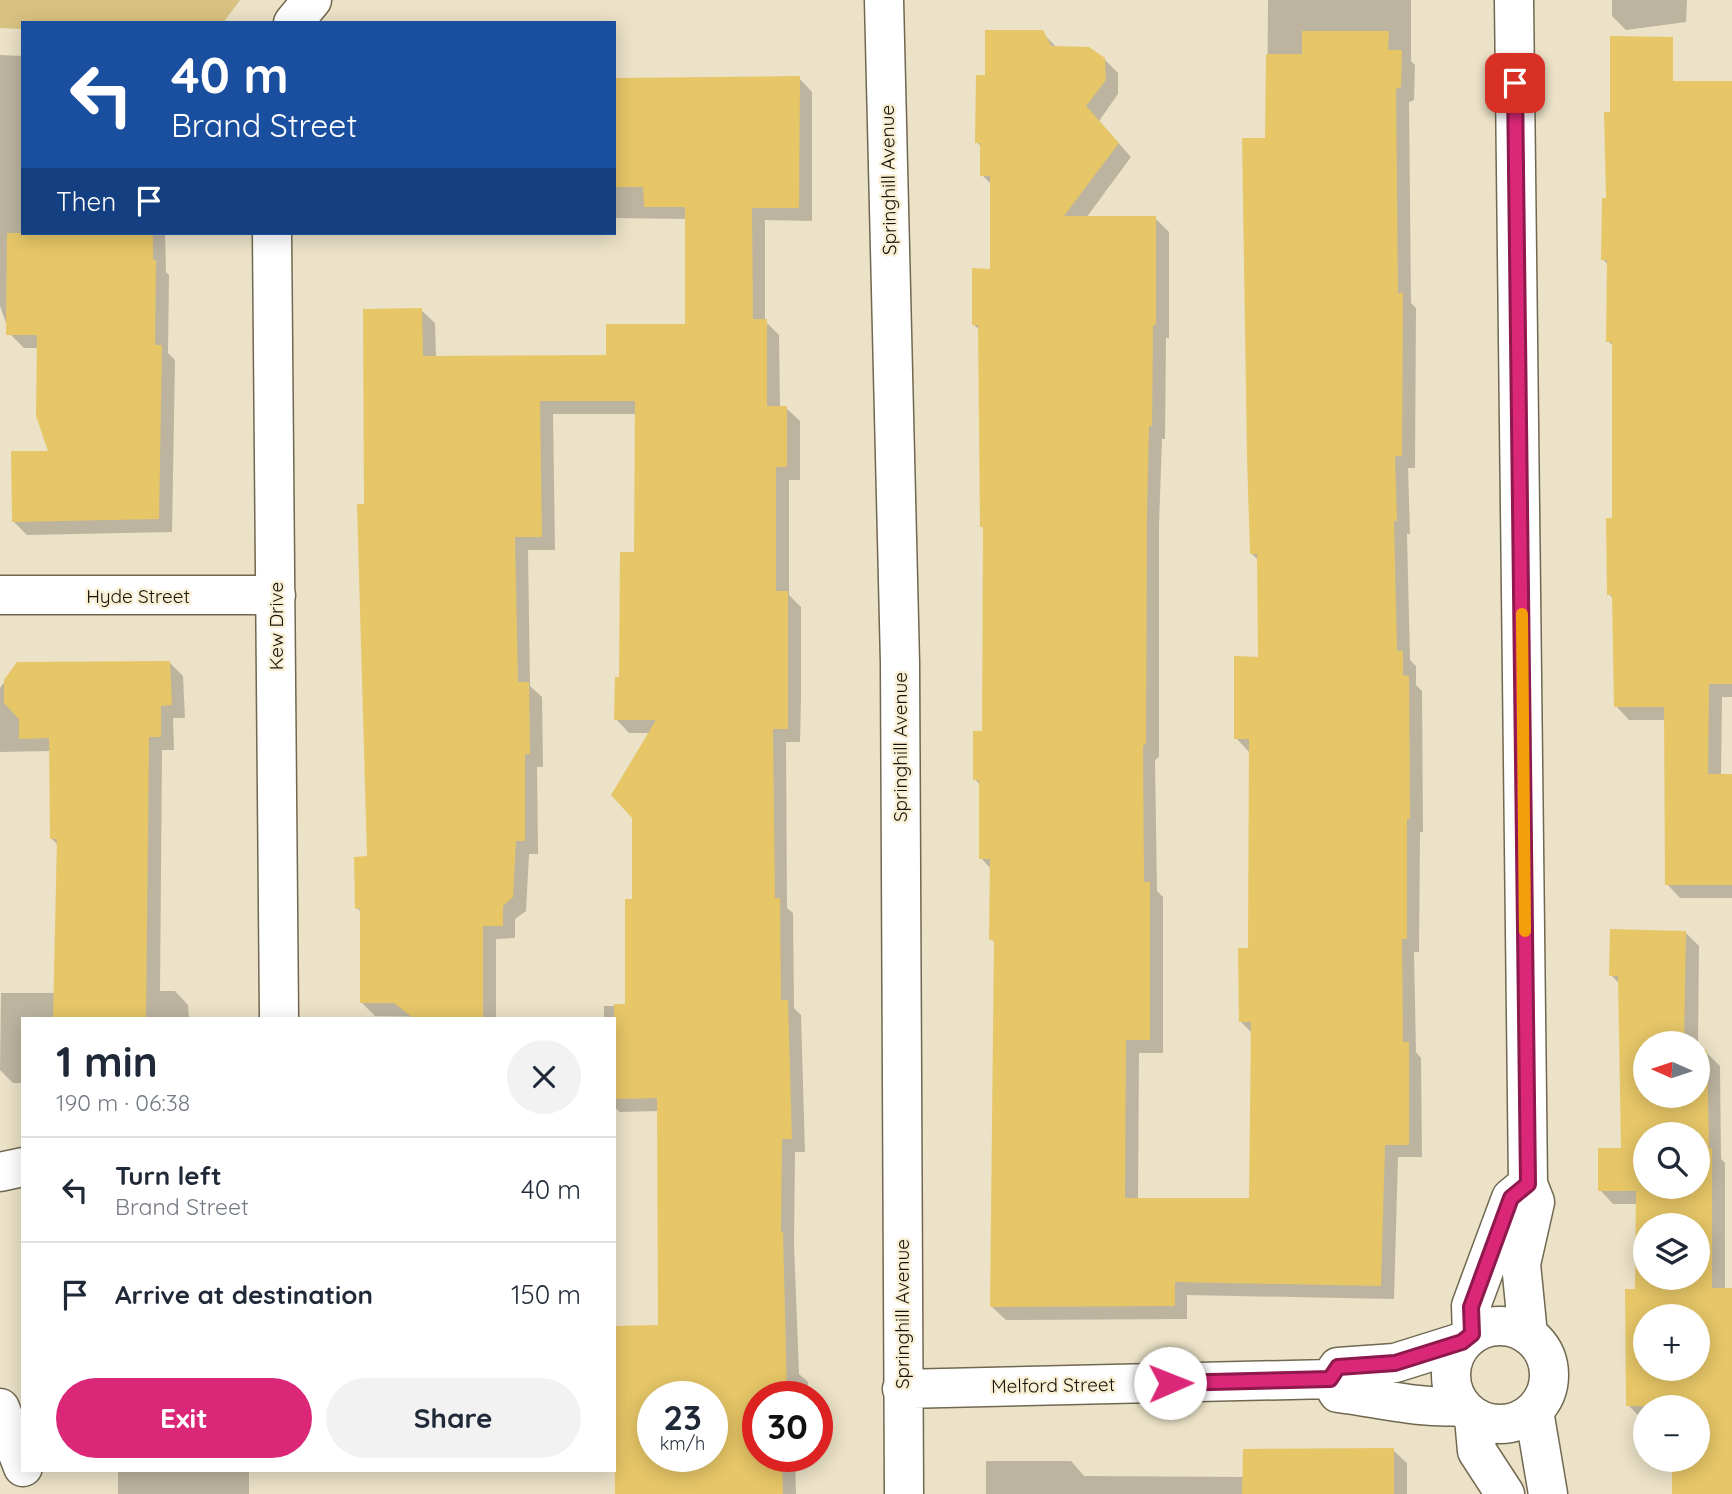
<!DOCTYPE html>
<meta charset="utf-8">
<style>
:root{--surface:#fff;--page:#f2f2f3;--text:#1f2937;--muted:#747a83;--line:#e0e1e3;--accent:#db2777}
body{margin:0;font-family:Quicksand,sans-serif;background:var(--page);color:var(--text);height:100vh;display:flex;flex-direction:column;font-size:26px;white-space:nowrap}
*{box-sizing:border-box;margin:0}
p{font-size:23px;color:var(--muted)}
.icon{flex:none;width:38px;height:38px;fill:none;stroke:currentColor;stroke-width:2;stroke-linecap:round;stroke-linejoin:round}
.map{position:relative;flex:1;overflow:hidden}
.panel{position:absolute;left:21px;top:1017px;width:595px;height:455px;display:flex;flex-direction:column;background:var(--surface);border-radius:0px;box-shadow:0 4px 18px #0003}
.panel>*{flex:none}
.guide{position:absolute;left:21px;top:21px;width:595px;height:214px;border-radius:0px;box-shadow:0 4px 18px #0003;background:#1a4fa0;color:#fff;overflow:hidden}
.needle{width:46px;rotate:273deg}
.controls{position:absolute;left:1633px;top:1031px;display:grid;gap:14px}
.controls a{display:grid;place-items:center;width:77px;height:77px;border-radius:50%;background:var(--surface);box-shadow:0 4px 18px #0003;font-size:35px}
.speed{position:absolute;left:637px;top:1381px;display:flex;gap:14px;font-size:35px;font-weight:700;text-align:center}
.speed>*{display:grid;place-content:center;width:91px;height:91px;border-radius:50%;background:var(--surface);box-shadow:0 4px 18px #0003;line-height:1}
.speed small{font-size:18px;font-weight:400}
.speed .limit{border:10px solid #d22;background:#fff;color:#111}
.pin{position:absolute;display:grid;place-items:center;width:60px;height:60px;color:#fff;margin:-30px;border-radius:14px;box-shadow:0 4px 10px #0006}
.me{position:absolute;width:77px;margin:-38px;rotate:89deg;stroke-linejoin:round;filter:drop-shadow(0 0 5px #0008)}
.turn{display:flex;align-items:center;gap:24px;height:147px;padding:0 35px;font-size:32px}
.turn .icon{width:91px;height:91px;stroke-width:2.5}
.turn b{display:block;font-size:49px;line-height:60px}
.then{display:flex;align-items:center;height:66px;padding:0 35px;background:#0003;gap:14px;font-size:26px}
.round{display:grid;place-items:center;flex:none;width:74px;height:74px;border-radius:37px;background:var(--page)}
.summary{display:flex;align-items:center;justify-content:space-between;height:119px;padding:0 35px}
h1{font-size:42px;font-weight:700;line-height:52px}
.action{display:flex;gap:14px;margin-top:auto;padding:14px 35px}
.action a{flex:1;height:80px;border-radius:42px;background:var(--accent);color:#fff;font-size:28px;font-weight:700;line-height:80px;text-align:center}
.action a+a{background:var(--page);color:var(--text)}
ul{padding:0;list-style:none}
li{display:flex;align-items:center;gap:21px;height:105px;padding:0 35px;border-top:2px solid var(--line)}
li div{flex:1}
li b{display:block;font-size:26px}
li em{font-style:normal}
.map>svg:first-child{display:block}
.green{fill:#d8c282}
.shadow{fill:#0003;fill-rule:evenodd}
.building{fill:#e6c667;fill-rule:evenodd}
.lines{fill:none;stroke-linecap:round;stroke-linejoin:round}
.minor-casing{stroke:#706850;stroke-width:41}
.minor{stroke:#fff;stroke-width:38}
.route-casing{stroke:#8e194d;stroke-width:18}
.route{stroke:#db2777;stroke-width:12}
.slow{stroke:#f59e0b;stroke-width:12}
.labels{text-anchor:middle;dominant-baseline:central;stroke-width:5;stroke-linejoin:round;paint-order:stroke}
.street-label{font-size:19px;fill:#161209;stroke:#f9efd4}
</style>
<div class="map">
<svg width="1732" height="1494" viewBox="0 0 1732 1494">
<rect width="100%" height="100%" fill="#ebe2c7"/>
<path class="green" d="M 0,0 L 240,0 L 223,23 L 23,23 L 23,29 L 0,28 Z"/>
<path class="shadow" d="M 1268,0 L 1411,0 L 1411,61 L 1415,65 L 1414,100 L 1409,102 L 1411,303 L 1416,308 L 1415,468 L 1408,468 L 1410,534 L 1407,534 L 1410,660 L 1416,666 L 1416,685 L 1422,691 L 1423,832 L 1420,832 L 1419,952 L 1414,952 L 1416,1052 L 1421,1058 L 1422,1157 L 1398,1157 L 1394,1299 L 1187,1295 L 1187,1319 L 1006,1320 L 992,1307 L 996,943 L 991,939 L 991,869 L 981,858 L 981,786 L 975,779 L 983,733 L 985,530 L 981,526 L 980,330 L 973,324 L 992,270 L 992,185 L 982,175 L 982,148 L 977,142 L 986,77 L 1042,32 L 1057,48 L 1104,59 L 1118,73 L 1118,94 L 1099,121 L 1131,157 L 1086,218 L 1155,218 L 1169,232 L 1169,338 L 1166,338 L 1165,439 L 1162,439 L 1159,526 L 1159,757 L 1155,760 L 1157,891 L 1163,897 L 1163,1053 L 1139,1053 L 1138,1200 L 1251,1199 L 1252,1033 L 1240,1021 L 1250,950 L 1249,752 L 1236,738 L 1260,658 L 1259,561 L 1252,554 L 1267,140 Z
M 1612,0 L 1687,0 L 1686,22 L 1626,30 L 1612,16 Z
M 23,36 L 23,233 L 165,233 L 166,272 L 169,275 L 168,353 L 175,360 L 172,532 L 27,535 L 14,522 L 51,453 L 38,348 L 24,348 L 10,334 L 0,306 L 0,55 L 23,56 Z
M 799,78 L 812,92 L 812,221 L 765,220 L 765,321 L 779,335 L 780,408 L 786,408 L 800,421 L 800,480 L 789,480 L 789,595 L 801,607 L 801,697 L 800,742 L 786,742 L 787,908 L 793,913 L 794,1008 L 801,1015 L 805,1152 L 795,1152 L 794,1244 L 799,1374 L 808,1382 L 808,1396 L 758,1396 L 758,1456 L 795,1456 L 796,1494 L 616,1494 L 614,1327 L 660,1326 L 659,1111 L 620,1112 L 614,1107 L 614,1018 L 604,1018 L 604,1006 L 627,1006 L 651,733 L 629,733 L 616,719 L 636,554 L 637,414 L 553,414 L 555,550 L 528,550 L 530,686 L 542,697 L 543,767 L 537,767 L 538,854 L 529,854 L 526,911 L 515,919 L 515,938 L 496,939 L 496,1018 L 375,1016 L 361,1002 L 362,913 L 357,908 L 369,858 L 365,505 L 421,310 L 435,323 L 436,358 L 608,357 L 687,326 L 687,219 L 614,218 L 614,79 ZM 653,1396 L 712,1396 L 712,1456 L 653,1456 Z
M 1732,83 L 1732,697 L 1722,697 L 1721,776 L 1732,776 L 1732,898 L 1680,898 L 1667,884 L 1666,720 L 1629,720 L 1616,706 L 1614,600 L 1609,594 L 1614,520 L 1614,347 L 1608,341 L 1608,265 L 1603,259 L 1608,200 Z
M 170,663 L 183,676 L 185,718 L 173,718 L 174,750 L 162,750 L 160,991 L 175,991 L 188,1005 L 189,1018 L 23,1018 L 23,1083 L 13,1083 L 0,1070 L 1,993 L 55,993 L 58,845 L 52,839 L 51,751 L 0,752 L 0,688 L 18,664 Z
M 1686,933 L 1699,946 L 1698,1047 L 1698,1043 L 1645,1043 L 1645,1096 L 1698,1096 L 1698,1052 L 1706,1052 L 1720,1066 L 1721,1159 L 1725,1163 L 1725,1290 L 1732,1290 L 1732,1494 L 1674,1494 L 1674,1460 L 1698,1460 L 1698,1407 L 1645,1407 L 1645,1419 L 1642,1419 L 1628,1405 L 1637,1290 L 1638,1204 L 1613,1204 L 1600,1190 L 1622,1149 L 1620,984 L 1611,975 ZM 1645,1134 L 1698,1134 L 1698,1186 L 1645,1186 ZM 1645,1225 L 1698,1225 L 1698,1278 L 1645,1278 ZM 1645,1316 L 1698,1316 L 1698,1368 L 1645,1368 Z
M 1393,1450 L 1407,1463 L 1407,1494 L 986,1494 L 986,1461 L 1071,1461 L 1084,1476 L 1244,1477 Z
M 118,1470 L 249,1470 L 249,1494 L 118,1494 Z"/>
<path class="building" d="M 985,30 L 1043,30 L 1051,46 L 1089,47 L 1105,58 L 1106,80 L 1086,106 L 1119,143 L 1064,216 L 1156,216 L 1156,325 L 1153,325 L 1152,426 L 1149,426 L 1147,511 L 1146,743 L 1143,746 L 1144,882 L 1150,882 L 1150,1040 L 1126,1040 L 1125,1198 L 1249,1198 L 1251,1022 L 1239,1022 L 1238,948 L 1248,948 L 1249,739 L 1234,739 L 1234,656 L 1258,657 L 1257,554 L 1250,554 L 1247,455 L 1242,138 L 1265,138 L 1266,54 L 1302,54 L 1302,31 L 1389,31 L 1388,50 L 1402,50 L 1401,87 L 1396,89 L 1398,294 L 1403,292 L 1402,456 L 1395,456 L 1397,521 L 1394,521 L 1397,651 L 1403,651 L 1403,675 L 1409,676 L 1410,819 L 1407,819 L 1407,939 L 1402,939 L 1403,1042 L 1409,1042 L 1409,1145 L 1385,1145 L 1381,1286 L 1175,1282 L 1175,1306 L 990,1307 L 994,940 L 989,940 L 990,859 L 979,859 L 979,780 L 973,780 L 973,731 L 982,731 L 983,527 L 980,527 L 978,325 L 972,325 L 972,268 L 990,269 L 990,176 L 980,176 L 980,143 L 975,143 L 976,75 L 985,75 Z
M 1610,36 L 1673,37 L 1673,81 L 1732,81 L 1732,684 L 1709,684 L 1708,774 L 1732,774 L 1732,885 L 1665,885 L 1664,707 L 1614,707 L 1612,595 L 1607,595 L 1606,518 L 1612,518 L 1612,342 L 1606,342 L 1607,260 L 1601,260 L 1602,198 L 1606,198 L 1604,112 L 1610,112 Z
M 800,76 L 799,208 L 752,208 L 753,319 L 767,319 L 767,406 L 787,406 L 787,467 L 776,467 L 776,591 L 788,591 L 788,729 L 773,729 L 775,898 L 780,898 L 781,1000 L 788,1000 L 792,1139 L 782,1139 L 781,1232 L 783,1232 L 787,1396 L 758,1396 L 758,1456 L 782,1456 L 783,1494 L 615,1494 L 614,1326 L 658,1325 L 657,1098 L 614,1099 L 614,1004 L 625,1004 L 625,899 L 632,899 L 632,818 L 611,795 L 656,720 L 614,720 L 615,677 L 619,677 L 620,552 L 634,552 L 635,401 L 540,401 L 542,537 L 515,537 L 518,682 L 529,682 L 530,754 L 525,754 L 525,841 L 516,841 L 513,897 L 503,906 L 503,926 L 483,926 L 483,1018 L 413,1018 L 394,1003 L 360,1003 L 360,908 L 355,909 L 354,857 L 367,856 L 357,504 L 364,504 L 363,309 L 422,308 L 423,356 L 606,355 L 606,324 L 685,324 L 685,207 L 644,207 L 643,187 L 614,187 L 614,78 ZM 653,1396 L 712,1396 L 712,1456 L 653,1456 Z
M 7,233 L 153,233 L 153,260 L 156,260 L 155,345 L 162,345 L 159,519 L 12,522 L 11,451 L 48,451 L 36,416 L 37,335 L 6,335 Z
M 170,661 L 172,705 L 161,706 L 161,737 L 149,737 L 146,1018 L 53,1018 L 57,839 L 50,839 L 49,738 L 19,739 L 19,719 L 4,703 L 4,680 L 17,662 Z
M 1610,929 L 1686,931 L 1684,1043 L 1645,1043 L 1645,1096 L 1698,1096 L 1698,1051 L 1707,1050 L 1709,1148 L 1712,1148 L 1712,1288 L 1732,1288 L 1732,1494 L 1672,1494 L 1672,1460 L 1698,1460 L 1698,1407 L 1626,1406 L 1625,1289 L 1635,1289 L 1636,1191 L 1598,1191 L 1598,1148 L 1621,1148 L 1618,976 L 1609,976 ZM 1645,1134 L 1698,1134 L 1698,1186 L 1645,1186 ZM 1645,1225 L 1698,1225 L 1698,1278 L 1645,1278 ZM 1645,1316 L 1698,1316 L 1698,1368 L 1645,1368 Z
M 1394,1448 L 1394,1494 L 1242,1494 L 1243,1449 Z"/>
<g class="lines">
<g class="minor-casing">
<path id="minor" d="M 884,0 L 900,663 L 904,1494
M 1514,0 L 1528,1184 L 1535,1202 L 1521,1264 L 1528,1335
M 293,23 L 312,0
M 272,233 L 279,1018
M 0,595 L 276,595
M 0,1172 L 23,1167
M1451 1375a49 49 0 1 1 98 0a49 49 0 1 1-98 0Z
M 1472,1334 L 1471,1306 L 1511,1198 L 1528,1184
M 1330,1379 L 1338,1367 L 1395,1363 L 1462,1342
M 1330,1379 L 1338,1393 C 1379,1398 1420,1409 1460,1406
M 902,1389 L 1330,1379
M 0,1408 L 23,1467
M 1534,1411 L 1548,1494
M 1474,1418 L 1477,1451 L 1505,1494"/>
</g>
<use href="#minor" class="minor"/>
</g>
<g class="lines">
<g class="route-casing">
<path id="route" d="M 1170,1383 L 1330,1379 L 1338,1367 L 1395,1363 L 1462,1342 L 1472,1334 L 1471,1307 L 1511,1198 L 1528,1184 L 1515,83"/>
</g>
<use href="#route" class="route"/>
<path class="slow" d="M 1522,614 L 1525,931"/>
</g>
<g class="labels">
<g class="street-label">
<text transform="translate(888 180) rotate(-91)">Springhill Avenue</text>
<text x="138" y="596">Hyde Street</text>
<text transform="translate(276 626) rotate(-90)">Kew Drive</text>
<text transform="translate(900 747) rotate(-90)">Springhill Avenue</text>
<text transform="translate(902 1314) rotate(-90)">Springhill Avenue</text>
<text transform="translate(1053 1385) rotate(-1)">Melford Street</text>
</g>
</g>
</svg>
<div class="controls">
<a><svg class="needle" viewBox="-14 -14 28 28"><path d="M0-13l5 13h-10z" fill="#e53935"/><path d="M0 13l5-13h-10z" fill="#747a83"/></svg></a>
<a><svg class="icon" aria-label="search" viewBox="0 0 24 24"><circle cx="10" cy="10" r="6"/><path d="M15 15l6 6"/></svg></a>
<a><svg class="icon" aria-label="layers" viewBox="0 0 24 24"><path d="M12 4l9 5-9 5-9-5zM3 14l9 5 9-5"/></svg></a>
<a>+</a>
<a>−</a>
</div>
<div class="speed"><div>23<small>km/h</small></div><div class="limit">30</div></div>
<div class="pin" style="left:1515px;top:83px;background:#d93025"><svg class="icon" aria-label="arrive" viewBox="0 0 24 24"><path d="M6 21V4h12l-3 4 3 4H6"/></svg></div>
<svg class="me" style="left:1170px;top:1383px" viewBox="-20 -20 40 40"><circle r="19" fill="#fff"/><path d="M0-13L10 11 0 6-10 11z" fill="#db2777"/></svg>
<div class="guide">
<div class="turn"><svg class="icon" aria-label="left" viewBox="0 0 24 24"><path d="M17 20v-9H6M10 6l-5 5 5 5"/></svg><div><b>40 m</b>Brand Street</div></div>
<div class="then">Then<svg class="icon" aria-label="arrive" viewBox="0 0 24 24"><path d="M6 21V4h12l-3 4 3 4H6"/></svg></div>
</div>
<section class="panel">
<div class="summary"><div><h1>1 min</h1><p>190 m · 06:38</p></div><a class="round"><svg class="icon" aria-label="close" viewBox="0 0 24 24"><path d="M6 6l12 12M18 6L6 18"/></svg></a></div>
<ul>
<li><svg class="icon" aria-label="left" viewBox="0 0 24 24"><path d="M17 20v-9H6M10 6l-5 5 5 5"/></svg><div><b>Turn left</b><p>Brand Street</p></div><em>40 m</em></li>
<li><svg class="icon" aria-label="arrive" viewBox="0 0 24 24"><path d="M6 21V4h12l-3 4 3 4H6"/></svg><div><b>Arrive at destination</b></div><em>150 m</em></li>
</ul>
<div class="action"><a>Exit</a><a>Share</a></div>
</section>
</div>
